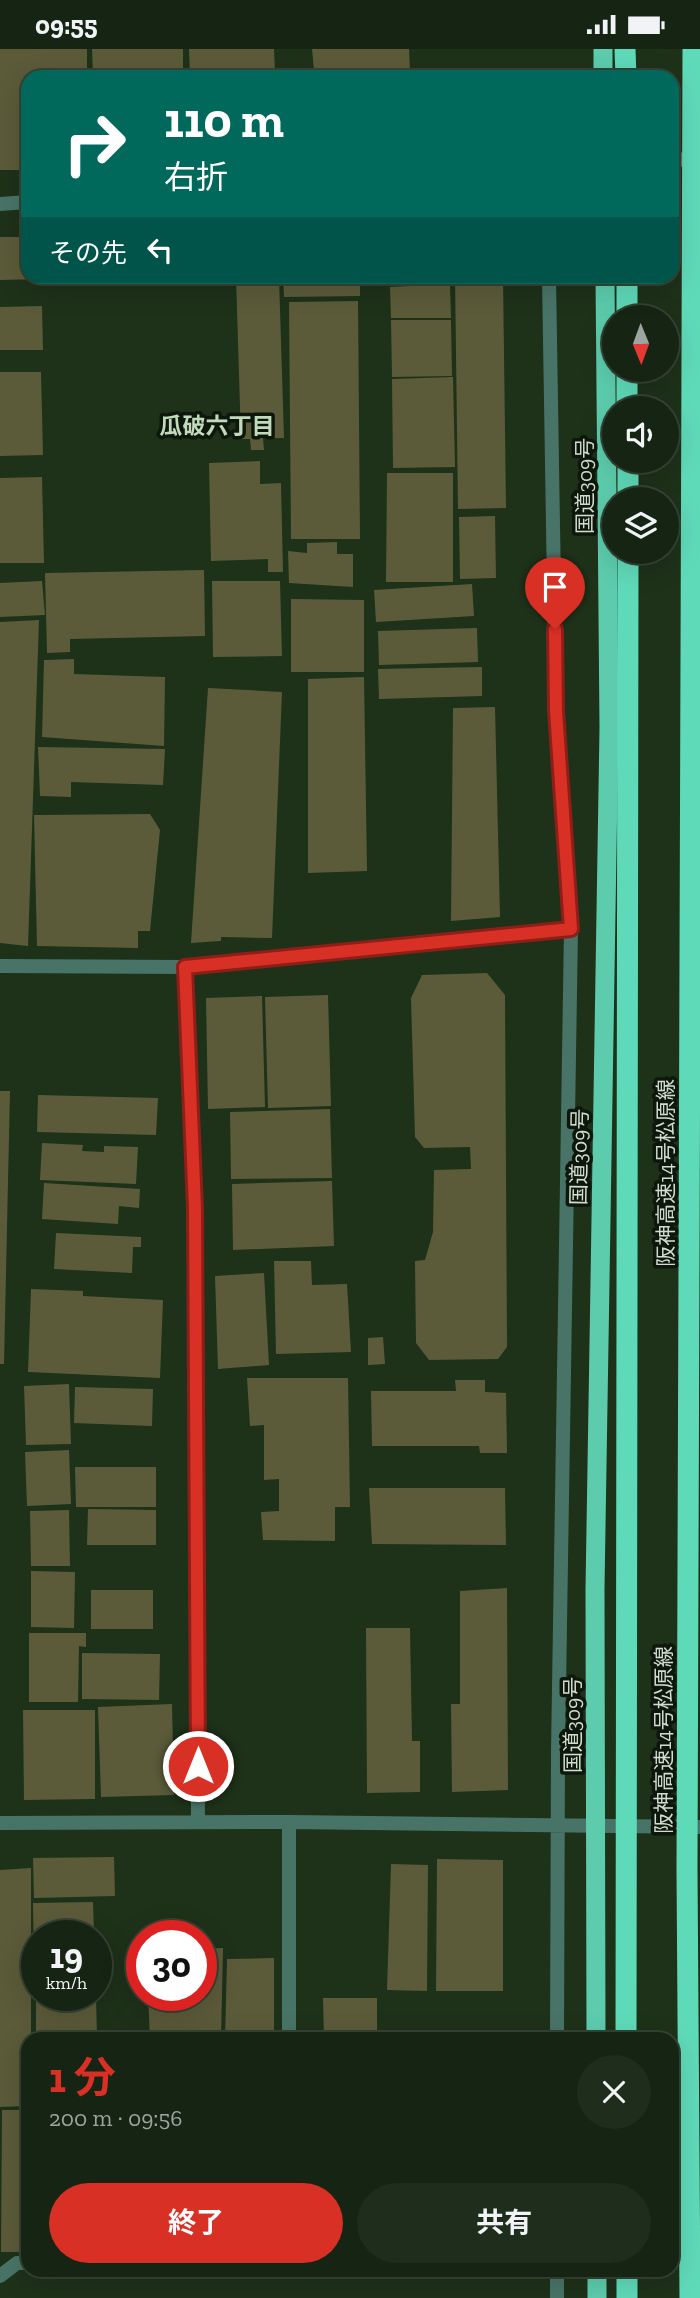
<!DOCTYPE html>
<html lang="ja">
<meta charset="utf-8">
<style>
:root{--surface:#162513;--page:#1f2d1c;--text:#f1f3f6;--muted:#9ea5a0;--line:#354233;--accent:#d93025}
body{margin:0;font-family:"Zilla Slab","Noto Sans JP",serif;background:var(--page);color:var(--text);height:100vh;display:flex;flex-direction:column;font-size:26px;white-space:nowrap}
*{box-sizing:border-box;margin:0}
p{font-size:23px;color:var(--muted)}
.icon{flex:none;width:38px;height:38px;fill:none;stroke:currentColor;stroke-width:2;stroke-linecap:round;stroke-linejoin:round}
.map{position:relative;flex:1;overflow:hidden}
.details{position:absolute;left:21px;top:1983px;width:658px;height:245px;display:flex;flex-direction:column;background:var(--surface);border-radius:21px;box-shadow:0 7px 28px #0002,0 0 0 2px var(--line)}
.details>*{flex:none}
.banner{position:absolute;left:21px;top:21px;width:658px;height:214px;border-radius:21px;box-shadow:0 7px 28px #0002,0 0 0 2px var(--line);background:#00695c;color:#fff;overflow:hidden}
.needle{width:46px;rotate:179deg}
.tools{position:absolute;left:602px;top:256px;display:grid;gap:14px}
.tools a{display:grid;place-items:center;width:77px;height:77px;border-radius:50%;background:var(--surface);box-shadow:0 7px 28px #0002,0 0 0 2px var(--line);font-size:35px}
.speed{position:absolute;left:21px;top:1871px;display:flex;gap:14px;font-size:35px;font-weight:700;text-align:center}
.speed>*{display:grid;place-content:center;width:91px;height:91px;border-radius:50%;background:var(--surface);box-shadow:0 7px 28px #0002,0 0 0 2px var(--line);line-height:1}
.speed small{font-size:18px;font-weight:400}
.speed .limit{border:10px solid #d22;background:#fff;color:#111}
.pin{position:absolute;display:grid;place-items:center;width:60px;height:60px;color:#fff;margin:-72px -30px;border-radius:50% 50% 50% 0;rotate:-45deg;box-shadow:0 0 7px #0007}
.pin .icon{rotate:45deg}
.me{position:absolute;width:77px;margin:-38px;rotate:0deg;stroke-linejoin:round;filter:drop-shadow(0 0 5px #0008)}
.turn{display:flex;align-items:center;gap:24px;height:147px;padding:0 28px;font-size:32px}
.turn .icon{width:91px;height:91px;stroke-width:2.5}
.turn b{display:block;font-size:49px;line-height:60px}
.then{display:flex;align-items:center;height:66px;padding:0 28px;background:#0003;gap:14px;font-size:26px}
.round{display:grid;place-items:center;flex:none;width:74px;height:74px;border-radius:37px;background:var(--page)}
.overview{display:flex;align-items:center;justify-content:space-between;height:119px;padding:0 28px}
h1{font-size:42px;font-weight:700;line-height:52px;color:var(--accent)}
.cta{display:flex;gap:14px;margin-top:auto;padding:14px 28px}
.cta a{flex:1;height:80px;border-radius:42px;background:var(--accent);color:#fff;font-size:28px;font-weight:700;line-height:80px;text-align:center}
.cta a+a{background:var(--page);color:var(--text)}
.status{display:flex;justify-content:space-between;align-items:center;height:49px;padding:0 35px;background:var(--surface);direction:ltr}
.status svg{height:19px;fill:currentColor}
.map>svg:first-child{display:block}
.building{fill:#5b5b3a}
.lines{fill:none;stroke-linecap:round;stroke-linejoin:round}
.minor{stroke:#487467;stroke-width:14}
.trunk{stroke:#5cccad;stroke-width:19}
.motorway{stroke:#5fdab9;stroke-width:21}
.motorway-bridge{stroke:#5fdab9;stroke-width:21}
.route-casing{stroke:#8d1f18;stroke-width:18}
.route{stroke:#d93025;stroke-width:12}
.labels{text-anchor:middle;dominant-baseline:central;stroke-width:7;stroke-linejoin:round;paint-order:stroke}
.street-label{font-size:21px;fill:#d1ddce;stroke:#0e170c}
.neighbourhood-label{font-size:23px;font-weight:bold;fill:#c1dabb;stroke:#0e170c}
</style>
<div class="status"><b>09:55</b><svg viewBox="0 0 49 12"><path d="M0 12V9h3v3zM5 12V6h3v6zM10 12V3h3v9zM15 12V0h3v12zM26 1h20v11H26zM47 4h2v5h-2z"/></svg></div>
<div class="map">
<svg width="700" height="2249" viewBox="0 0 700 2249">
<rect width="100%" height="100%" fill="#1e3119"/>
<path class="building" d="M 0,0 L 87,0 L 87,28 L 28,28 L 28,121 L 0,121 Z
M 92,0 L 183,0 L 183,28 L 93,28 Z
M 189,0 L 274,0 L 275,23 L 190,26 Z
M 312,0 L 409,0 L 410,21 L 314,21 Z
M 0,188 L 28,188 L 28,228 L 43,228 L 43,230 L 0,231 Z
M 236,228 L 279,228 L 284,389 L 263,389 L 264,401 L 251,401 L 250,390 L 241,390 Z
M 283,228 L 360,228 L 360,247 L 284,248 Z
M 455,228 L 503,228 L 506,459 L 458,460 Z
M 450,235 L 451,269 L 391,269 L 390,238 Z
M 358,252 L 360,490 L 291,490 L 289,253 Z
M 42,257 L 43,301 L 0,301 L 0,258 Z
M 391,271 L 451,271 L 452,327 L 392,328 Z
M 0,323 L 41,323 L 43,406 L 0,407 Z
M 453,328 L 455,418 L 393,419 L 392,330 Z
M 260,412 L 260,435 L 281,434 L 283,523 L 268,523 L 268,510 L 211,512 L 209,414 Z
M 387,424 L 453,424 L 453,533 L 386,533 Z
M 42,428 L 44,514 L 0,514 L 0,429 Z
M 495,467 L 496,529 L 460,530 L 459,468 Z
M 337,493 L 337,505 L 353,505 L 353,538 L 289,534 L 288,502 L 307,504 L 307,494 Z
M 204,521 L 205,587 L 70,590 L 70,603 L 47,604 L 45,524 Z
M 42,532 L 45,566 L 0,568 L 0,534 Z
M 212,532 L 280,532 L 282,607 L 213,608 Z
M 472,535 L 474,567 L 376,573 L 374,541 Z
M 291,550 L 364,551 L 364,623 L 291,623 Z
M 39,571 L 34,720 L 28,897 L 0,894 L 0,573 Z
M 477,579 L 478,613 L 379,616 L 378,582 Z
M 74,610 L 74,625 L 165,628 L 164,697 L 42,688 L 44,611 Z
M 482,618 L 482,647 L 379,650 L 378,620 Z
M 364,628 L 367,822 L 308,824 L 308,630 Z
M 208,639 L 282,643 L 272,889 L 221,888 L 221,892 L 191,894 Z
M 495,658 L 500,868 L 451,872 L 453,659 Z
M 38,698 L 165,700 L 163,736 L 71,733 L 71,748 L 40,747 Z
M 150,765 L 160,781 L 150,882 L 138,882 L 138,899 L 37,897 L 34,766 Z
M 487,924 L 505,946 L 507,1298 L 498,1310 L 429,1311 L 416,1294 L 415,1212 L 425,1211 L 433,1183 L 434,1121 L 471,1120 L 470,1098 L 424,1099 L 415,1088 L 411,949 L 422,926 Z
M 328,946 L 331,1057 L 268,1059 L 265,948 Z
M 262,947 L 265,1058 L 208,1060 L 206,949 Z
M 0,1042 L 10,1042 L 4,1315 L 0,1315 Z
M 38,1046 L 158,1049 L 156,1086 L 37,1083 Z
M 330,1060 L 332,1129 L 231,1130 L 230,1063 Z
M 42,1094 L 83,1096 L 82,1102 L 104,1103 L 104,1097 L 138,1098 L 136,1135 L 40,1131 Z
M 332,1132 L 334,1197 L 233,1201 L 232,1135 Z
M 44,1134 L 140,1140 L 139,1159 L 119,1157 L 118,1175 L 42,1170 Z
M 56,1184 L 141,1188 L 141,1198 L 133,1198 L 132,1224 L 54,1220 Z
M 274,1212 L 311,1212 L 312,1236 L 347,1235 L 351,1303 L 276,1305 Z
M 264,1224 L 269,1316 L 218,1320 L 215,1227 Z
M 31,1240 L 83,1242 L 83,1247 L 163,1251 L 160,1329 L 28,1323 Z
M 383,1288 L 385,1315 L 368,1316 L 368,1289 Z
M 247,1329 L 348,1329 L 350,1458 L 335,1458 L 335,1492 L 263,1491 L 261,1463 L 279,1462 L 279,1430 L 264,1431 L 264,1376 L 250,1377 Z
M 455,1331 L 485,1331 L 485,1343 L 506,1344 L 507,1404 L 480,1404 L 479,1397 L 372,1397 L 371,1342 L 456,1342 Z
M 69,1335 L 71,1395 L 26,1396 L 24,1337 Z
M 75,1338 L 153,1340 L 152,1377 L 74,1374 Z
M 69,1401 L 71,1455 L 27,1457 L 25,1403 Z
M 75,1418 L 156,1418 L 156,1458 L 76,1458 Z
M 369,1439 L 505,1439 L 506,1496 L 372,1495 Z
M 88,1460 L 156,1461 L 156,1496 L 87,1496 Z
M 69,1461 L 70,1517 L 31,1517 L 30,1462 Z
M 31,1522 L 75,1523 L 74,1579 L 31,1578 Z
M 507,1539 L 508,1741 L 452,1743 L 451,1655 L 460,1655 L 460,1542 Z
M 91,1541 L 153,1541 L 153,1580 L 91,1580 Z
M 366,1579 L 410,1579 L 412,1692 L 420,1692 L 420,1743 L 367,1744 Z
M 29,1584 L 86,1584 L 86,1598 L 79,1597 L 78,1653 L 29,1653 Z
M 82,1604 L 160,1605 L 159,1651 L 82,1650 Z
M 172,1655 L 174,1746 L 101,1748 L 98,1658 Z
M 23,1661 L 95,1661 L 95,1750 L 24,1751 Z
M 114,1808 L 115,1847 L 34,1849 L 33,1809 Z
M 437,1810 L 503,1811 L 503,1942 L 436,1942 Z
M 391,1815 L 428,1816 L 427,1942 L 387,1941 Z
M 31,1819 L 31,1990 L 28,1990 L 28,2057 L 0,2058 L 0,1821 Z
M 93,1853 L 94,1886 L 37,1886 L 37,1914 L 34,1915 L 33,1854 Z
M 223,1899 L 221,1990 L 150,1990 L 148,1946 L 201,1946 L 201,1900 Z
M 274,1909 L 274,1990 L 225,1990 L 227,1910 Z
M 36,1946 L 96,1946 L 97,1990 L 36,1990 Z
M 323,1949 L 377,1949 L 377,1990 L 324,1990 Z
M 384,1986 L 508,1987 L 508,1990 L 384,1990 Z
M 2,2061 L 28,2061 L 28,2203 L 1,2203 Z
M 382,2221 L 504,2221 L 504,2229 L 382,2229 Z"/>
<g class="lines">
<path class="minor" d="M 672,112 L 699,108
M 0,155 L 28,153
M 549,228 L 556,662 L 571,880 L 558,1702 L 557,1990
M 0,917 L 185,918 L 571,880
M 185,918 L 195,1159 L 198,1773
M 289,1773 L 289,1990
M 0,1774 L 289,1773 L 700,1778
M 0,2227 L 17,2214 L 28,2214
M 557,2249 L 557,2221"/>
<path class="trunk" d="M 603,0 L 603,28
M 596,1990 L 595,1540 L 609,679 L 605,228
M 597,2221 L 597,2249"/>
<path class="motorway" d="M 625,0 L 626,28
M 627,228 L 627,268
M 627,320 L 627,359
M 628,411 L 628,450
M 627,2221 L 627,2249"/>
<path class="motorway-bridge" d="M 626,1990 L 628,502
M 690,2249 L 687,1821 L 693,0"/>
</g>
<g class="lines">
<g class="route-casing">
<path id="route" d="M 198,1717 L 195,1159 L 185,918 L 571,880 L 556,662 L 555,580"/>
</g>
<use href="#route" class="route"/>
</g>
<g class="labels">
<g class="street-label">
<text transform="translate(584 437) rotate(-90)">国道309号</text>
<text transform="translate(579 1108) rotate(-89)">国道309号</text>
<text transform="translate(665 1124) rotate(-90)">阪神高速14号松原線</text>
<text transform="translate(572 1676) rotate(-90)">国道309号</text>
<text transform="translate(663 1691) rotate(-90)">阪神高速14号松原線</text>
</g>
<g class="neighbourhood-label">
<text x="217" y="377">瓜破六丁目</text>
</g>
</g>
</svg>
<div class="tools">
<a><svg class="needle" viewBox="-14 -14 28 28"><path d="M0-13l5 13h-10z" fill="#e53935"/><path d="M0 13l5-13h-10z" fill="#9ea5a0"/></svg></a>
<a><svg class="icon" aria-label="sound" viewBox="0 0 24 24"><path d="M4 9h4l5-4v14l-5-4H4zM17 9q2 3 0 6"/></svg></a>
<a><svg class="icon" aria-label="layers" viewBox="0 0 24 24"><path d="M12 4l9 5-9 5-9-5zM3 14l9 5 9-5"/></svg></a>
</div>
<div class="speed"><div>19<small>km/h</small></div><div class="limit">30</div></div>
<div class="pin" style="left:555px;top:580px;background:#d93025"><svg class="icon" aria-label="arrive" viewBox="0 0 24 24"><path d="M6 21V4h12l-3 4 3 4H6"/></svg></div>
<svg class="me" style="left:198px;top:1717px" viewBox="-20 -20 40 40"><circle r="17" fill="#d93025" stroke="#fff" stroke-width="3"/><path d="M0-11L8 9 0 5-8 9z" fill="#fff"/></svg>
<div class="banner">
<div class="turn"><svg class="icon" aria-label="right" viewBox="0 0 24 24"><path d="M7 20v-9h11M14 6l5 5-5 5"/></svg><div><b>110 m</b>右折</div></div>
<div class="then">その先<svg class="icon" aria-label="left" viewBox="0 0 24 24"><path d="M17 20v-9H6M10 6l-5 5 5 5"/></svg></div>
</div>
<section class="details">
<div class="overview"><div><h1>1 分</h1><p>200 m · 09:56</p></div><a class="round"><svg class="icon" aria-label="close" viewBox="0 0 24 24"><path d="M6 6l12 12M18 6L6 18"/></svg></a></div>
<div class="cta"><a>終了</a><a>共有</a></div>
</section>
</div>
